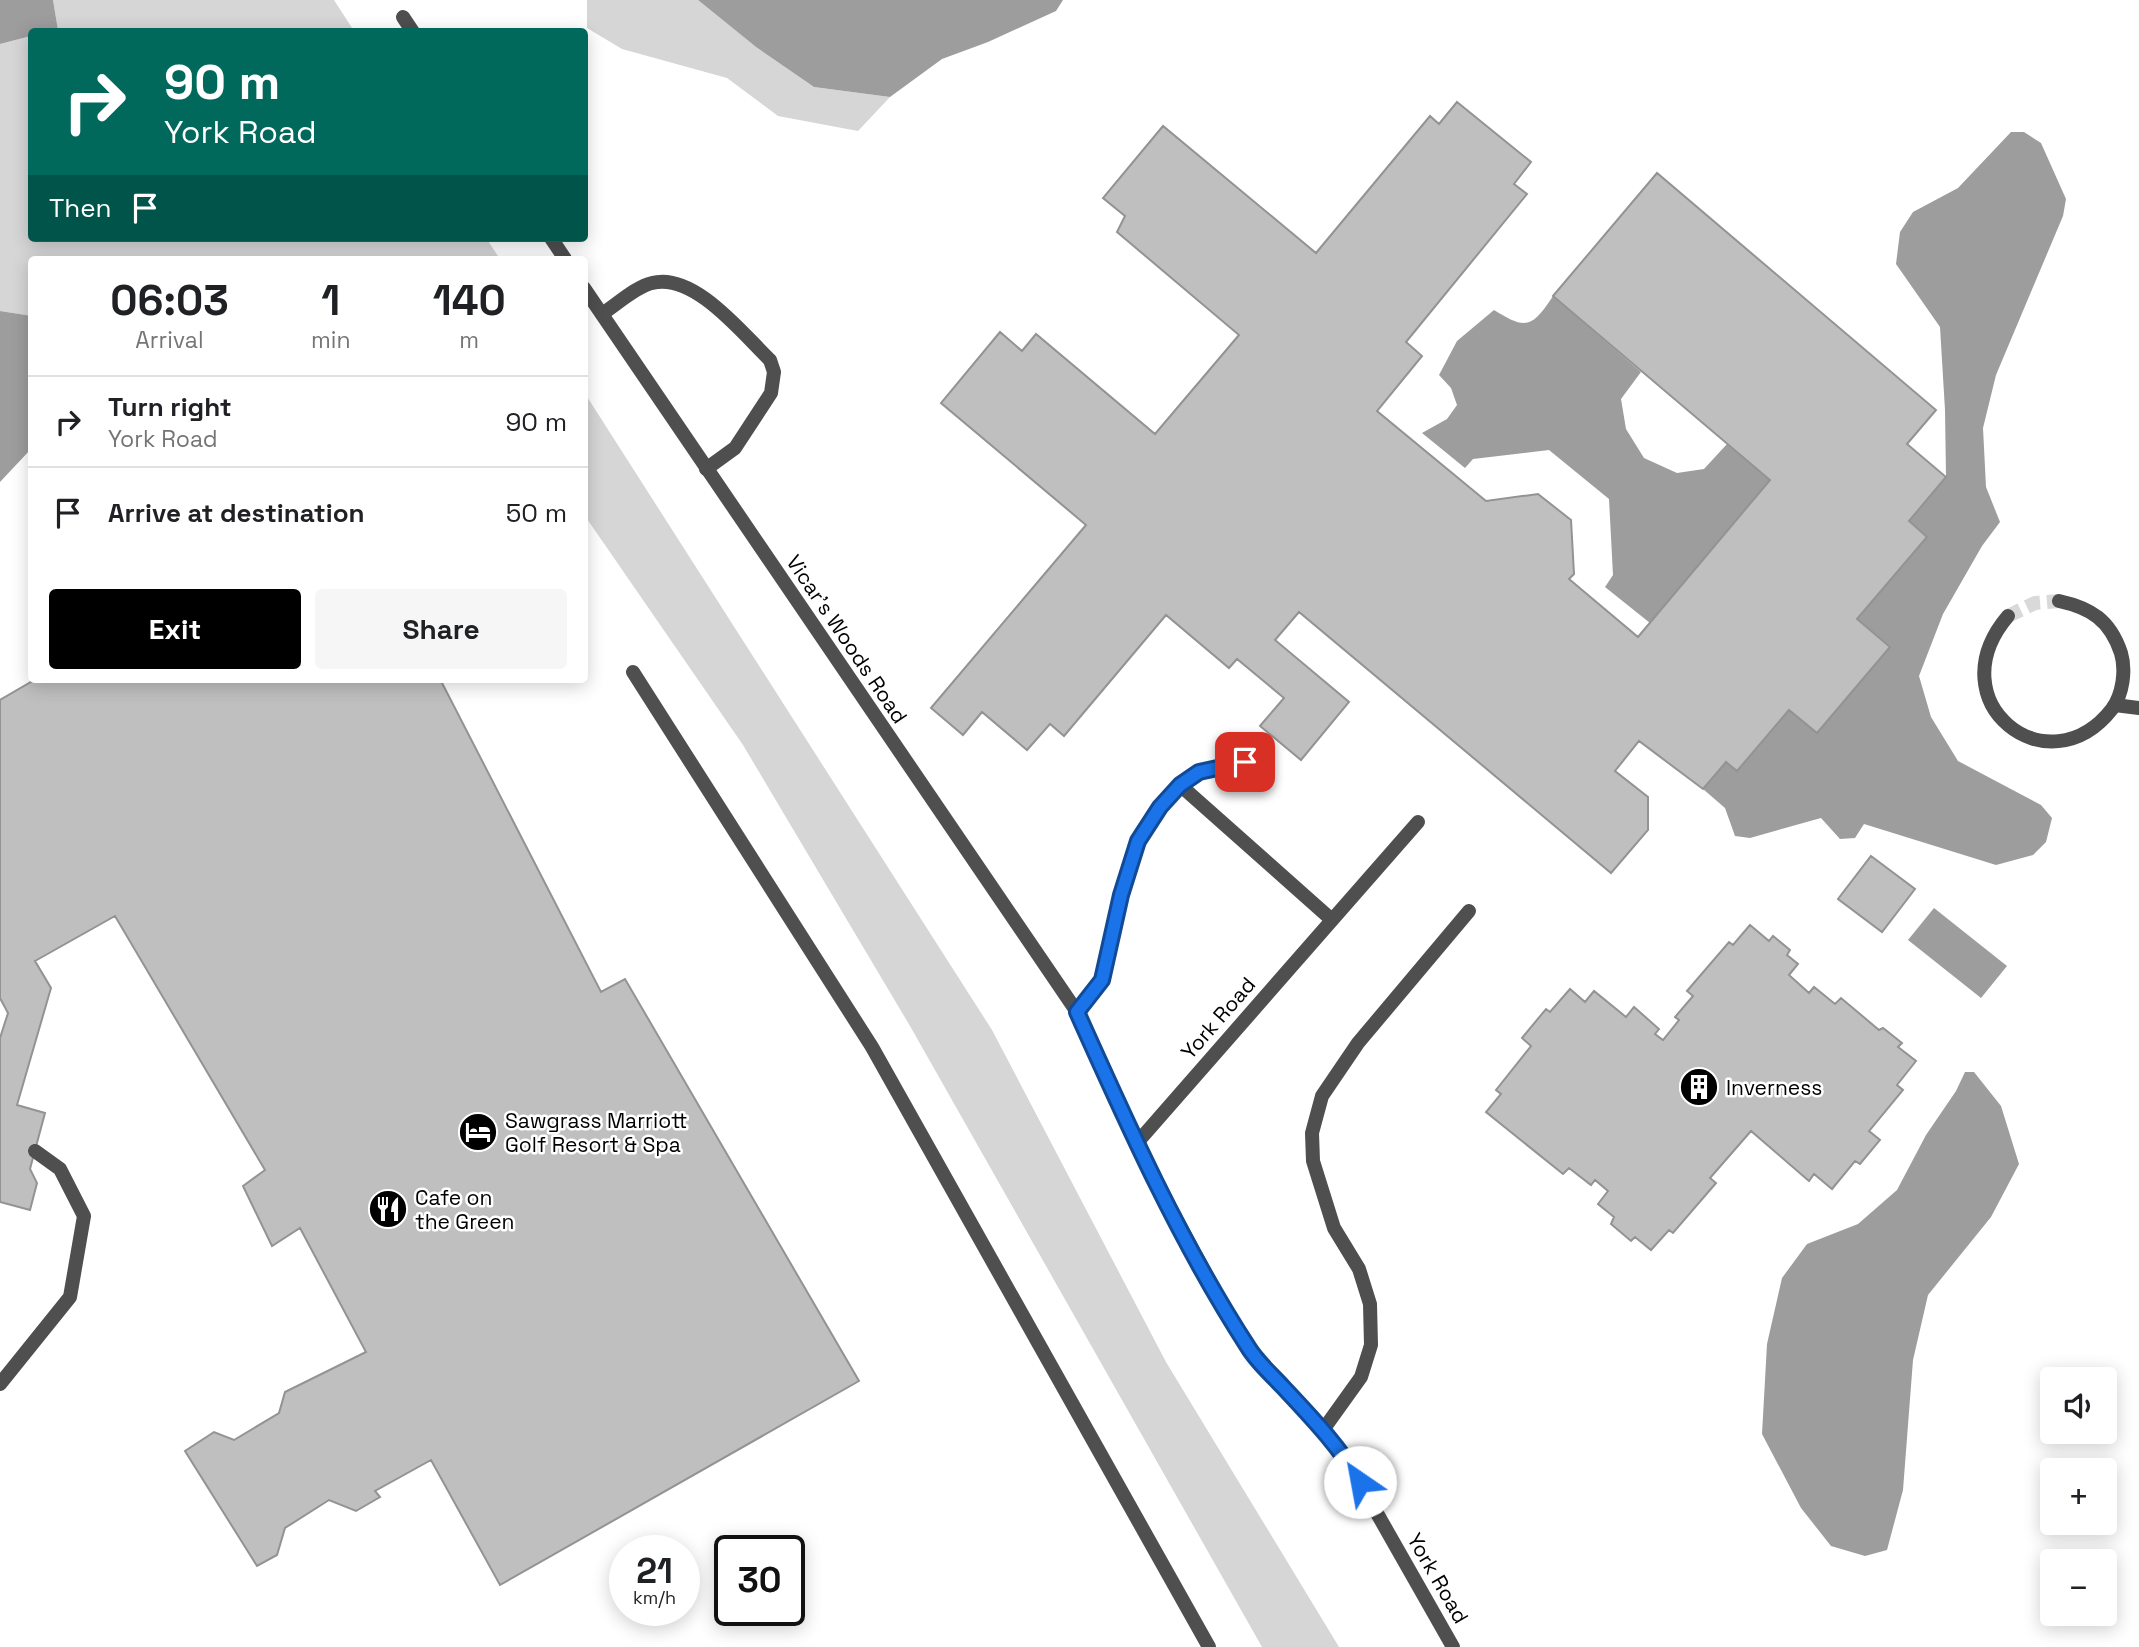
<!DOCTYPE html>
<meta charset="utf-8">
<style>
:root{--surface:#fff;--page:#f6f6f6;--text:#202124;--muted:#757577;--line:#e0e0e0;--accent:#000}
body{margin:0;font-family:"Space Grotesk",sans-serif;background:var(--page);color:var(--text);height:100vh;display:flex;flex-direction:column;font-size:26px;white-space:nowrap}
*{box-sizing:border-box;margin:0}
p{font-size:23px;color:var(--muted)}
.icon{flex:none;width:38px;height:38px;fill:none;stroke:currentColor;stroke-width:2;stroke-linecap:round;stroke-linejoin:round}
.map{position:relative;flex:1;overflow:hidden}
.details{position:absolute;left:28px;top:256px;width:560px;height:427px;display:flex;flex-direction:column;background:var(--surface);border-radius:7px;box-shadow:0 4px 18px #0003}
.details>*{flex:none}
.banner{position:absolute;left:28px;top:28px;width:560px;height:214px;border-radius:7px;box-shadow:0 4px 18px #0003;background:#00695c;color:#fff;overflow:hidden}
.buttons{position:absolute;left:2040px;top:1367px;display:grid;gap:14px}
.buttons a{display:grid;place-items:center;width:77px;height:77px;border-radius:7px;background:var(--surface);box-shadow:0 4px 18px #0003;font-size:35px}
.speed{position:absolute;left:609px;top:1535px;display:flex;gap:14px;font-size:35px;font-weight:700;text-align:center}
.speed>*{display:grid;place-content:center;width:91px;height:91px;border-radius:50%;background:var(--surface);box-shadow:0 4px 18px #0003;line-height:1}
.speed small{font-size:18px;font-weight:400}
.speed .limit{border:4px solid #111;border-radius:10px;background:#fff;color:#111}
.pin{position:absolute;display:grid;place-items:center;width:60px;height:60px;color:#fff;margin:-30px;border-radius:14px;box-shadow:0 4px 10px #0006}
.me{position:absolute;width:77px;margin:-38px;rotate:327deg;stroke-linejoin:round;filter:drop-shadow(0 0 5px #0008)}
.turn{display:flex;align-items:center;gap:24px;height:147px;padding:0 21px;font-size:32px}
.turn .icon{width:91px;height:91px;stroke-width:2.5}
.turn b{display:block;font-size:49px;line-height:60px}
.then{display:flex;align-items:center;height:66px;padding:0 21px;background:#0003;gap:14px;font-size:26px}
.eta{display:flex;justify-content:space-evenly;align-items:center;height:119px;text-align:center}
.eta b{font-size:42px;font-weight:700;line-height:49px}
.action{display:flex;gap:14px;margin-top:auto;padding:14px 21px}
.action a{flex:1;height:80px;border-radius:7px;background:var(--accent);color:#fff;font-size:28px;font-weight:700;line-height:80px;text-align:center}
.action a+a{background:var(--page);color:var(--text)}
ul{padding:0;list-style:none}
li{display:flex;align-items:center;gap:21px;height:91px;padding:0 21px;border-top:2px solid var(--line)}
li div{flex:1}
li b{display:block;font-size:26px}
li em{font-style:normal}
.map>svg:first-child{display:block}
.green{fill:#d6d6d6}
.water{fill:#9d9d9d}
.building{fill:#bfbfbf;stroke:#939393;stroke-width:2}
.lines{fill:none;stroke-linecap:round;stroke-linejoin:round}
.street-tunnel{stroke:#d9d9d9;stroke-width:14;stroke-dasharray:14 7;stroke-linecap:butt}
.lane{stroke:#4f4f4f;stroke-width:14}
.street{stroke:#4f4f4f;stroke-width:14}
.route-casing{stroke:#114b97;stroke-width:18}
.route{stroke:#1a73e8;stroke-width:12}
.labels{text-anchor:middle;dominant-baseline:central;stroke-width:5;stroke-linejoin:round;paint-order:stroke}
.street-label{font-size:21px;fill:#000;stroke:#fff}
.poi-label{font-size:21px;fill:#000;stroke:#fff;text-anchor:start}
</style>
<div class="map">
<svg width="2139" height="1647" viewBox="0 0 2139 1647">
<rect width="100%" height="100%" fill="#fff"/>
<path class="green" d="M 53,0 L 334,0 L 354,31 L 52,32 L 58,30 Z
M 587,0 L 698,0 L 756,47 L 814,87 L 890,97 L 858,131 L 778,116 L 727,78 L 622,49 L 587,28 Z
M 31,36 L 32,238 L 486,238 L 500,259 L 32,259 L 31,316 L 0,311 L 0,44 Z
M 584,392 L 992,1030 L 1166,1362 L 1339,1647 L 1262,1647 L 910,1026 L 743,745 L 585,516 Z"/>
<path class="water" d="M 0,0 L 53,0 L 58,30 L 32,32 L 31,36 L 0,44 Z
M 698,0 L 1063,0 L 1056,11 L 988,42 L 942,59 L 890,97 L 814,87 L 756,47 Z
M 2011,132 L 2024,132 L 2041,143 L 2066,199 L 2063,216 L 1996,375 L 1983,428 L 1986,487 L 2000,522 L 1982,546 L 1943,614 L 1919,676 L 1931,717 L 1958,761 L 2041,805 L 2052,818 L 2046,842 L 2033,855 L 1996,865 L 1864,824 L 1855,838 L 1840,839 L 1821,818 L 1750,838 L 1735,836 L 1725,808 L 1703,789 L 1726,762 L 1737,771 L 1789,710 L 1817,733 L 1890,647 L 1857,619 L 1927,537 L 1909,521 L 1946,477 L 1945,410 L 1940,327 L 1896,264 L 1900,232 L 1913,212 L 1958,188 Z
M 1553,296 L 1641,372 L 1621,399 L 1626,429 L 1644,458 L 1677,473 L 1704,469 L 1727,444 L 1770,480 L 1650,623 L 1605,587 L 1613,575 L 1609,499 L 1549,450 L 1473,459 L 1465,468 L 1422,433 L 1447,419 L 1457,405 L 1451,388 L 1439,375 L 1457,341 L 1494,310 C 1526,330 1532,328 1553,296 Z
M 0,311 L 32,316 L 31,449 L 0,482 Z
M 1934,908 L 2007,966 L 1981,998 L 1908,940 Z
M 1965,1072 L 1974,1072 L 2001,1106 L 2019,1164 L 1991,1217 L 1928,1295 L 1913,1360 L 1903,1490 L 1887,1550 L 1865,1556 L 1831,1546 L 1801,1508 L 1762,1434 L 1767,1344 L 1782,1278 L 1807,1244 L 1858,1224 L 1897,1190 L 1926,1135 L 1956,1091 Z"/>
<path class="building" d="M 1457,102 L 1531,162 L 1514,184 L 1527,194 L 1406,342 L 1422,356 L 1377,411 L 1486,501 L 1538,494 L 1571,520 L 1574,574 L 1569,579 L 1638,637 L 1770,480 L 1553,296 L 1657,173 L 1936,410 L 1907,444 L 1946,477 L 1909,521 L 1927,537 L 1857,619 L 1890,647 L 1817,733 L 1789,710 L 1737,771 L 1726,762 L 1703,789 L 1639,741 L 1615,771 L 1648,797 L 1648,830 L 1611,873 L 1299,612 L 1275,640 L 1349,702 L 1301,760 L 1260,726 L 1284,698 L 1237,659 L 1229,668 L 1166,615 L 1064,736 L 1050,724 L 1027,750 L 982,712 L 963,735 L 931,708 L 1086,525 L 941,403 L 1000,332 L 1022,351 L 1036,334 L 1155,434 L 1239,335 L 1117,232 L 1125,216 L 1103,198 L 1163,126 L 1316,253 L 1430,116 L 1439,124 Z
M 36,679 L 440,679 L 601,992 L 625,979 L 859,1381 L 500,1585 L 431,1460 L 375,1491 L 380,1497 L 356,1511 L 329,1500 L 285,1528 L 277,1555 L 257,1566 L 185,1451 L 214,1432 L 234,1440 L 279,1413 L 285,1392 L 366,1352 L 300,1228 L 272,1246 L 243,1186 L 265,1170 L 115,916 L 35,961 L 51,988 L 17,1105 L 45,1113 L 30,1169 L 37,1183 L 30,1210 L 0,1202 L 0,1038 L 8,1013 L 0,998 L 0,700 Z
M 1871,856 L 1915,889 L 1882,932 L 1838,899 Z
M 1750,925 L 1769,941 L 1773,936 L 1790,950 L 1787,955 L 1798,964 L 1789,975 L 1809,993 L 1814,987 L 1835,1004 L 1841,998 L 1879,1030 L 1883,1028 L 1902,1043 L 1898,1047 L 1916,1061 L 1897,1085 L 1903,1090 L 1869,1131 L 1880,1140 L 1860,1164 L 1855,1161 L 1832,1189 L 1814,1174 L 1809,1181 L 1751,1131 L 1710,1178 L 1716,1183 L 1673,1233 L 1669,1230 L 1651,1250 L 1635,1237 L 1631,1241 L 1611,1224 L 1614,1217 L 1598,1204 L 1608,1191 L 1595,1180 L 1591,1185 L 1569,1168 L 1563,1174 L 1486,1112 L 1501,1094 L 1496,1090 L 1531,1046 L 1522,1038 L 1546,1009 L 1550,1012 L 1570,989 L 1585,1002 L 1594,991 L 1626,1017 L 1634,1007 L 1659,1029 L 1655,1034 L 1663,1040 L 1679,1020 L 1675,1017 L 1693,996 L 1687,991 L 1729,942 L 1733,945 Z"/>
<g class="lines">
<path class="street-tunnel" d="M 2008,616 L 2035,603 L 2059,601"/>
<path class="lane" d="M 602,314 C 616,305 637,286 652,283 C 694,272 742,333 770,360 L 774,372 L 771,393 L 735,448 L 706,469
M 633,672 L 872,1047 L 1209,1647
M 1180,785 L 1332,920
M 1136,1144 L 1418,822
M 0,1384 L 70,1297 L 84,1216 L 60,1169 L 35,1151
M 1323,1430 L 1361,1377 L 1371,1345 L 1370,1304 L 1359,1269 L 1334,1228 L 1313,1161 L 1312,1133 L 1322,1096 L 1358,1043 L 1469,911"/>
<path class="street" d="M 403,17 L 413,32
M 551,238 L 565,259
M 584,288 L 1077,1012
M 2008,616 C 1935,702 2048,791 2112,709 C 2123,694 2126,670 2121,653 C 2110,620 2091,608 2059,601
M 2115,705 L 2139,708
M 1245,763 L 1199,772 L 1180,785 L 1160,807 L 1138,841 L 1121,895 L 1102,980 L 1077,1012 L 1136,1144 L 1215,1291 L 1250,1351 L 1323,1430 L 1349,1464 L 1453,1647"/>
</g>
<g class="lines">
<g class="route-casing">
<path id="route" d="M 1245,762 L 1199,772 L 1180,785 L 1160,807 L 1138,841 L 1121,895 L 1102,980 L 1077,1012 C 1128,1126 1180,1242 1248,1347 C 1257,1362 1272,1375 1283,1387 C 1311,1417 1340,1447 1360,1482"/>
</g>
<use href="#route" class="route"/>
</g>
<defs>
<g id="building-disc" transform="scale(2.0125)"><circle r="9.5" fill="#000" stroke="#fff"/><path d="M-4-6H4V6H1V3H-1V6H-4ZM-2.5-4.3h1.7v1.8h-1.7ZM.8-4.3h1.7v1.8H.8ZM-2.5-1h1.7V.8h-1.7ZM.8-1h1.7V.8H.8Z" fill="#fff"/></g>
<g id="hotel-disc" transform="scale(2.0125)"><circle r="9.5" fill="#000" stroke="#fff"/><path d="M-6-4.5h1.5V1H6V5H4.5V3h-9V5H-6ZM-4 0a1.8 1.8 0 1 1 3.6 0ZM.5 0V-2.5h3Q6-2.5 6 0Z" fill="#fff"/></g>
<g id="restaurant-disc" transform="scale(2.0125)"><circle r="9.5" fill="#000" stroke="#fff"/><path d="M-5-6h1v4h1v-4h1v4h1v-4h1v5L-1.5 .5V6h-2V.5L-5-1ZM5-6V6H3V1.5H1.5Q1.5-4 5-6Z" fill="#fff"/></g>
</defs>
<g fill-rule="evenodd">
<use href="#building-disc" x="1699" y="1087"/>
<use href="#hotel-disc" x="478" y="1132"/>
<use href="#restaurant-disc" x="388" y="1209"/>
</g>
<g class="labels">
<g class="street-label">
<text transform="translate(847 639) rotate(56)">Vicar's Woods Road</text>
<text transform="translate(1218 1018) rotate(-49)">York Road</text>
<text transform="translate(1438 1578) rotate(60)">York Road</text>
</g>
<g class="poi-label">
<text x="1726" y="1087">Inverness</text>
<text x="505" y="1120">Sawgrass Marriott<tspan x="505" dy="24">Golf Resort &amp; Spa</tspan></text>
<text x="415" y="1197">Cafe on<tspan x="415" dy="24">the Green</tspan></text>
</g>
</g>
</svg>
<div class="buttons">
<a><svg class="icon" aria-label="sound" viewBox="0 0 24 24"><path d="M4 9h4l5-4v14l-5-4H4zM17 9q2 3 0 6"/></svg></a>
<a>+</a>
<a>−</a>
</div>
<div class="speed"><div>21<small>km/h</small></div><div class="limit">30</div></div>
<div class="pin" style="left:1245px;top:762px;background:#d93025"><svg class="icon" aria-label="arrive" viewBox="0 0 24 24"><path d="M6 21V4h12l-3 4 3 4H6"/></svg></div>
<svg class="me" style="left:1360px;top:1482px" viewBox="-20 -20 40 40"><circle r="19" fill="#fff"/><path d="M0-13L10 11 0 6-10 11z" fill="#1a73e8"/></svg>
<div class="banner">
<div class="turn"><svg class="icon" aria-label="right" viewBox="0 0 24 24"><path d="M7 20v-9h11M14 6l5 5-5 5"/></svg><div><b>90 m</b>York Road</div></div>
<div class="then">Then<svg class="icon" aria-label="arrive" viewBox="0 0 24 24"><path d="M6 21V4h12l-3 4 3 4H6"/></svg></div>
</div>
<section class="details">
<div class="eta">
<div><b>06:03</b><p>Arrival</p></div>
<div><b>1</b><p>min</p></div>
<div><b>140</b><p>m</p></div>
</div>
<ul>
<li><svg class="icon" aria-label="right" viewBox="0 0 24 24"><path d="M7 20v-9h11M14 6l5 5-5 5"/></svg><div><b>Turn right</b><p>York Road</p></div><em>90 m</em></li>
<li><svg class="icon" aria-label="arrive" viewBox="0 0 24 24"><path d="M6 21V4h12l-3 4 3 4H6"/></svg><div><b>Arrive at destination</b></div><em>50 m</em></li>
</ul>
<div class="action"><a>Exit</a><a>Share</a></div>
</section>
</div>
